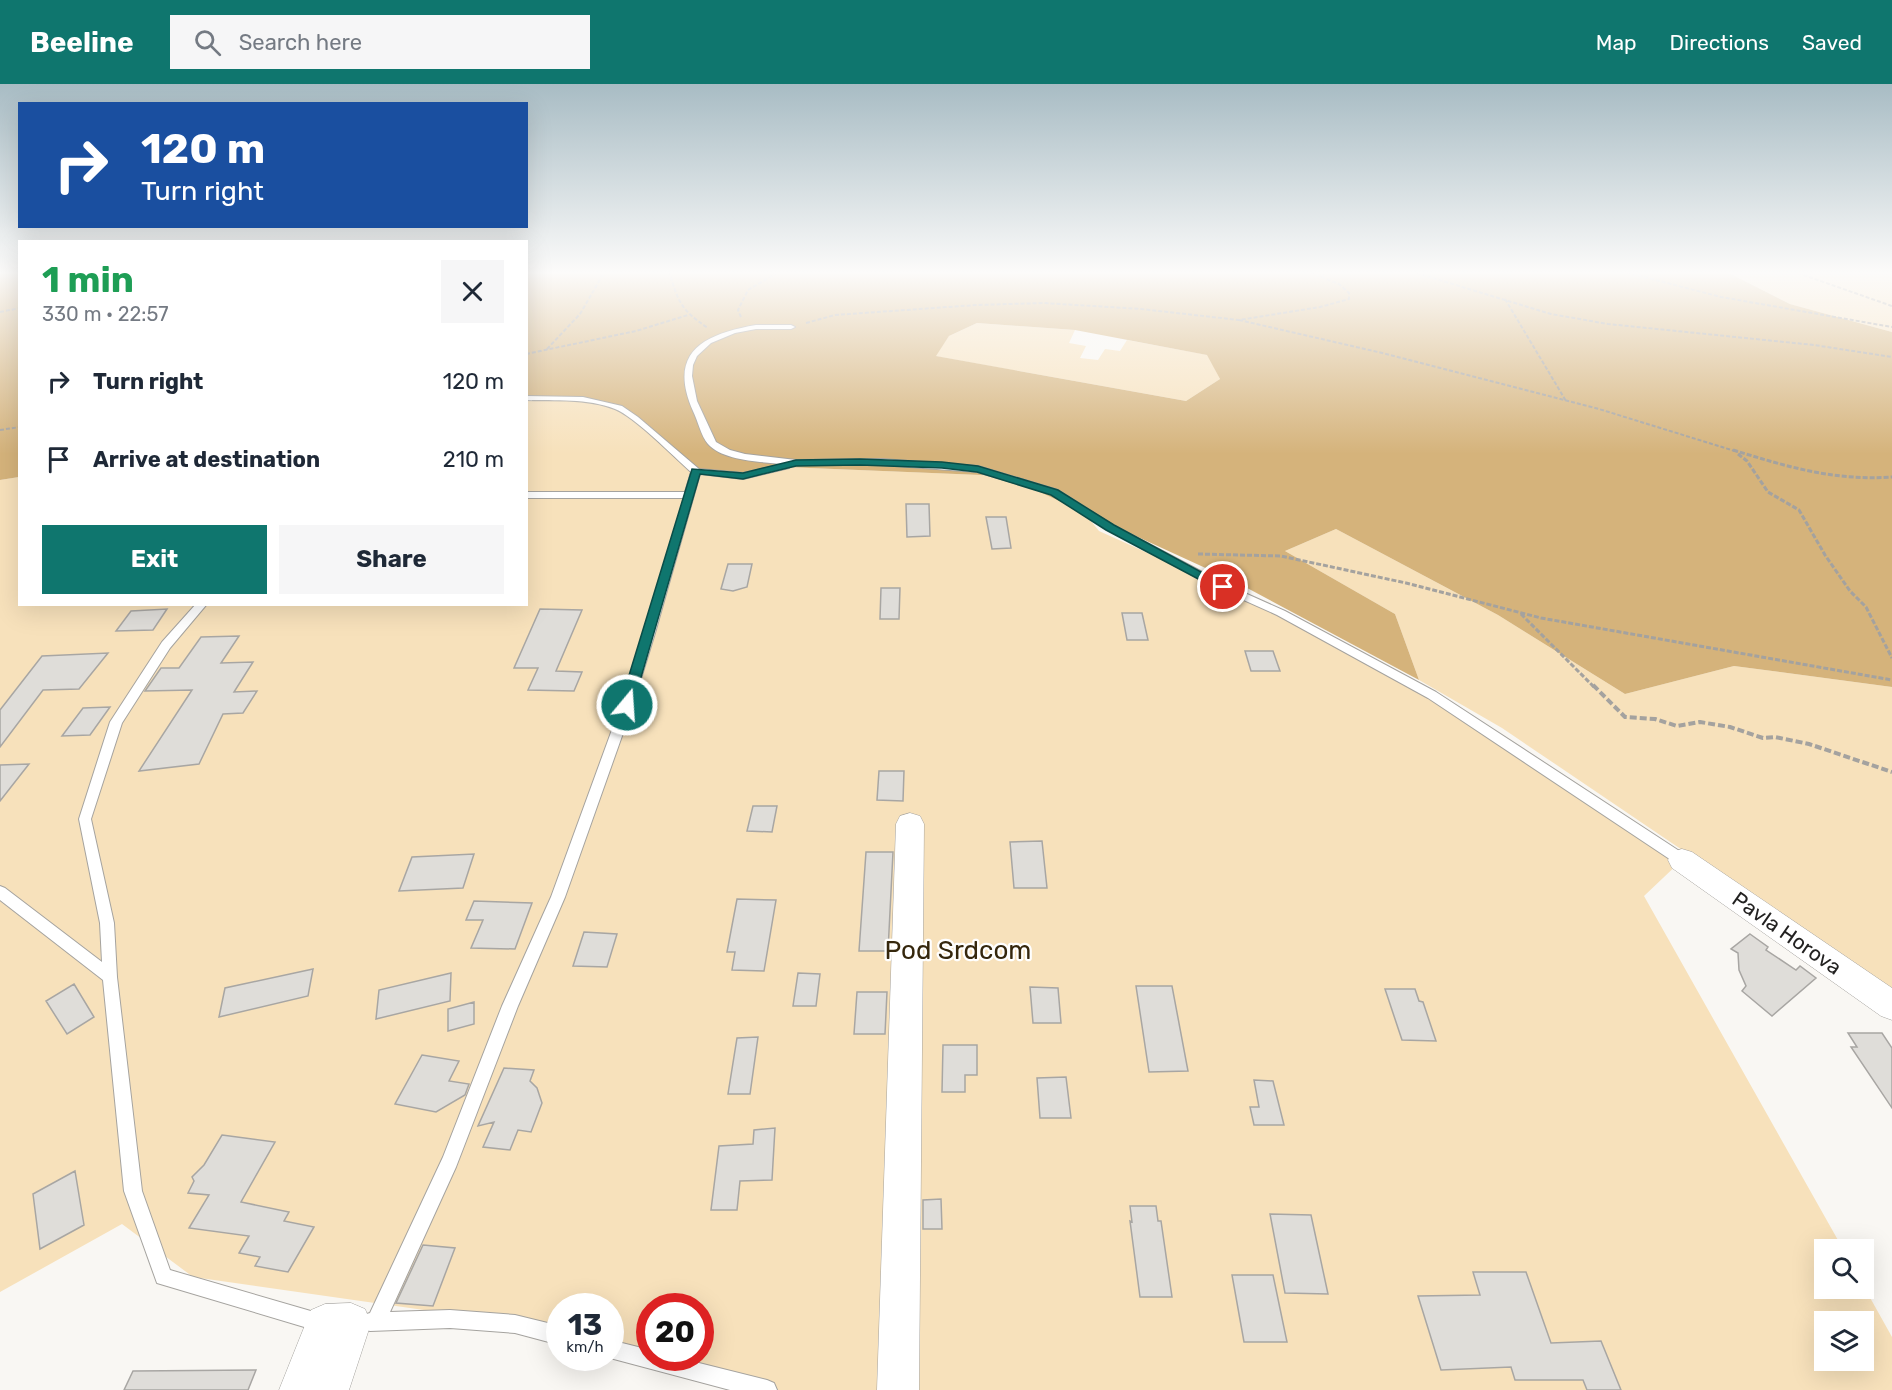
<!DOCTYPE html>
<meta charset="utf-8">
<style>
:root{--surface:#fff;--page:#f6f6f7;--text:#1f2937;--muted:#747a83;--accent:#0f766e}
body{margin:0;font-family:Rubik,sans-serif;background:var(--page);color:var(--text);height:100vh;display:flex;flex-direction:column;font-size:22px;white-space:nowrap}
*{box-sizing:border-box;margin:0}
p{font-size:20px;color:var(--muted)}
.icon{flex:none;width:33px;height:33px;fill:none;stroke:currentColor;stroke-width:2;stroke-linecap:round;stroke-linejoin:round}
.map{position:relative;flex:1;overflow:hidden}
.panel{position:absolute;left:18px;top:156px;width:510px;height:366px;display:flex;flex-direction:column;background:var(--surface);border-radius:0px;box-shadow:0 6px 24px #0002}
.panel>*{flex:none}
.hud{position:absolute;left:18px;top:18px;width:510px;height:126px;border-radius:0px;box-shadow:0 6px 24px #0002;background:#1a4fa0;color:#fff;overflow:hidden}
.fabs{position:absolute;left:1814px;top:1155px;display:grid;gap:12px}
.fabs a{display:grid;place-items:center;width:60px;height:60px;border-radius:0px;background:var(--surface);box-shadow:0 6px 24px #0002;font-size:30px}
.speed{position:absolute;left:546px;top:1209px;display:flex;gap:12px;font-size:30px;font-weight:700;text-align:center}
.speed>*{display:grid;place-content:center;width:78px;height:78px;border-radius:50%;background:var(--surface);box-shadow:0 6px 24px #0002;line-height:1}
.speed small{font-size:15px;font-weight:400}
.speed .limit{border:9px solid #d22;background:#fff;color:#111}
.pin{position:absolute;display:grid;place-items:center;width:51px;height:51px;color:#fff;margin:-26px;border:3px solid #fff;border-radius:50%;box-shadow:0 2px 6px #0007}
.me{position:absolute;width:66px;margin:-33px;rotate:18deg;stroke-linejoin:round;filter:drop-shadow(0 0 4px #0008)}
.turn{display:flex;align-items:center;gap:21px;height:126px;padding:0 24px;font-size:27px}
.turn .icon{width:78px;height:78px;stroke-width:2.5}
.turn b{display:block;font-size:42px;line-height:51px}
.round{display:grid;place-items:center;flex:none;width:63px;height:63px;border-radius:0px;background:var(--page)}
.summary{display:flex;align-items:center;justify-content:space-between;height:102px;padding:0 24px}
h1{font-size:36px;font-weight:700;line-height:45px;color:#1e9e55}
.primary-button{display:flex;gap:12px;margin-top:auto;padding:12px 24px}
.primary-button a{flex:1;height:69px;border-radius:0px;background:var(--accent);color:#fff;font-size:24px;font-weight:700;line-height:69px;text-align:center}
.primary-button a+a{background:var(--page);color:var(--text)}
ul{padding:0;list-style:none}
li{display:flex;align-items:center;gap:18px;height:78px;padding:0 24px}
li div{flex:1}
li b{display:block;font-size:22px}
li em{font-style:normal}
header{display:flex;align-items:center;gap:36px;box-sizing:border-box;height:84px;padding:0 30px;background:var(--accent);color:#fff}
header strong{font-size:28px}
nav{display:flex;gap:33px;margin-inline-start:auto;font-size:21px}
.search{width:420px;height:54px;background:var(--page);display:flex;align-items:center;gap:15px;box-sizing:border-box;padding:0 21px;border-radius:0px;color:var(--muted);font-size:22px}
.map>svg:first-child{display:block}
.green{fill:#f7e1bb;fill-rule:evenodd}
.forest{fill:#d5b37b;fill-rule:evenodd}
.building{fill:#dfddd9;stroke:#a8a6a3;stroke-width:1.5}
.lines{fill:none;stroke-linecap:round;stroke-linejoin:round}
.service-casing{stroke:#a5a39f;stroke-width:2}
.minor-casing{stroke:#a5a39f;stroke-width:1}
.path-far2{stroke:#a4a29f;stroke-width:2;stroke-dasharray:4 2;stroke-linecap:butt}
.path-far1{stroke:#a4a29f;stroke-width:3;stroke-dasharray:5 2;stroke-linecap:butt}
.path{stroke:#a4a29f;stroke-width:4;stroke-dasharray:7 3;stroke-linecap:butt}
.service{fill:#fff;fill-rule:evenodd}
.minor{fill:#fff;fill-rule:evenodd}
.route{fill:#0f766e;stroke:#0a4d48;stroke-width:1.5}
.labels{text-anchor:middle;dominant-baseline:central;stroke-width:4.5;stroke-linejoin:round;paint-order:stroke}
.street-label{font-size:21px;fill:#232221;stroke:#fff}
.near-park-label{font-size:26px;fill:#35270d;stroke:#fff}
</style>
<header>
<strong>Beeline</strong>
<div class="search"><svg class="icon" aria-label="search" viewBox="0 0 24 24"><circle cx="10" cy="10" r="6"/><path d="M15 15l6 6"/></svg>Search here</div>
<nav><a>Map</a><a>Directions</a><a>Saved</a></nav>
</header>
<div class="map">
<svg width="1892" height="1306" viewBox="0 0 1892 1306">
<rect width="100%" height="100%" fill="#f9f7f3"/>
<path class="green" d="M 1725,187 L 1892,187 L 1892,248 L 1790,220 Z
M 977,239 L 1075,246 L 1069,259 L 1086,262 L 1080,274 L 1098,276 L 1105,265 L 1120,267 L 1127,256 L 1208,271 L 1220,295 L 1186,317 L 935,272 L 949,252 Z
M 527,314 L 604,318 L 785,383 L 1005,392 L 1082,426 L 1099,447 L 1281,529 L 1432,611 L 1682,776 L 1644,812 L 1843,1165 L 1824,1166 L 1824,1204 L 1863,1204 L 1863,1201 L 1892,1253 L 1892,1306 L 766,1306 L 611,1267 L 610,1222 L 560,1222 L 559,1254 L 480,1234 L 193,1193 L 122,1140 L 0,1208 L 0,396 L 19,393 L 20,520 L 526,520 ZM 650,1222 L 700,1222 L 700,1274 L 650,1274 ZM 1824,1238 L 1863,1238 L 1863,1276 L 1824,1276 Z
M 1336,445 L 1498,531 L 1625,610 L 1734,582 L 1892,603 L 1892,908 L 1502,644 L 1419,596 L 1395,530 L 1285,467 Z"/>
<path class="forest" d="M 0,187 L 20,187 L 19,393 L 0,396 Z
M 527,187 L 1725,187 L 1790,220 L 1892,248 L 1892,603 L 1734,582 L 1625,610 L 1498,531 L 1336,445 L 1285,467 L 1395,530 L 1419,596 L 1236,498 L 1005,392 L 785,383 L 743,392 L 696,387 L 635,335 L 604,318 L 527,314 ZM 977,239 L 1075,246 L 1207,271 L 1220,295 L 1186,317 L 936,272 L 949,252 Z"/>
<path class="building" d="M 906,420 L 929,420 L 930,452 L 907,453 Z
M 986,433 L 1006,433 L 1011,464 L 992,465 Z
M 728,480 L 752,480 L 747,503 L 733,507 L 721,505 Z
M 881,504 L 900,504 L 899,535 L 880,535 Z
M 167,525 L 153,546 L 116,547 L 131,527 Z
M 540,525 L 582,526 L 556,587 L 582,588 L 574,607 L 528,606 L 538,584 L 514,584 Z
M 1122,529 L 1142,529 L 1148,556 L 1127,556 Z
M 239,552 L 221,579 L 253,578 L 234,608 L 257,607 L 243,629 L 223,630 L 199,680 L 139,687 L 192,606 L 145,607 L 161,584 L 179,584 L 201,553 Z
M 1245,567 L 1273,567 L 1280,587 L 1251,587 Z
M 108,569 L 79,605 L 43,606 L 0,663 L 0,626 L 42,572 Z
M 110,623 L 90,651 L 62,652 L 83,624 Z
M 29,680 L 0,717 L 0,681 Z
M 879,687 L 904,687 L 903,717 L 877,716 Z
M 753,722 L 777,722 L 772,748 L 747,747 Z
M 1042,757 L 1047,804 L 1014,804 L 1010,758 Z
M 866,768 L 893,768 L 888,867 L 859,867 Z
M 474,770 L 463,804 L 399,807 L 412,773 Z
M 737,815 L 776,816 L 764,887 L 732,886 L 735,868 L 727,868 Z
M 474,817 L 532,819 L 515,865 L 471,864 L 483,836 L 466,836 Z
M 584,848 L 617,850 L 607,883 L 573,882 Z
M 1750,850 L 1768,863 L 1766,866 L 1796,886 L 1800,882 L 1816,894 L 1772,932 L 1742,907 L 1746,902 L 1739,886 L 1738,869 L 1731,865 Z
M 313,885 L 308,912 L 219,933 L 225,904 Z
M 451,889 L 450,917 L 376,935 L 379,906 Z
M 798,889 L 820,890 L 816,922 L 793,922 Z
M 74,900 L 94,933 L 67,950 L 46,917 Z
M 1136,902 L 1172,902 L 1188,987 L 1149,988 Z
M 1030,903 L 1058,904 L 1061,939 L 1033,939 Z
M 1385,905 L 1415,905 L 1419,917 L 1423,918 L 1436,957 L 1402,956 Z
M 857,908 L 887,908 L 885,950 L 854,950 Z
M 474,918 L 474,940 L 448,947 L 448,925 Z
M 1848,949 L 1882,949 L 1892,964 L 1892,1024 L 1851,963 L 1857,963 Z
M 758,953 L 750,1010 L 728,1010 L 737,954 Z
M 943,961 L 977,961 L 977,991 L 965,991 L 965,1008 L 942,1008 Z
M 422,971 L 459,977 L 449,997 L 469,1000 L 465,1011 L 436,1028 L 395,1020 Z
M 504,984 L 534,986 L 530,997 L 537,1004 L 542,1019 L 531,1048 L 518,1046 L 510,1066 L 483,1063 L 494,1038 L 478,1042 Z
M 1066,993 L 1071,1034 L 1040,1034 L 1037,994 Z
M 1254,996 L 1273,997 L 1284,1041 L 1254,1041 L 1250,1023 L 1259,1023 Z
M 775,1044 L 772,1096 L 740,1097 L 737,1126 L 711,1126 L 719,1062 L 753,1060 L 754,1046 Z
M 222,1051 L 275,1058 L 241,1118 L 289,1128 L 284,1137 L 314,1143 L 288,1188 L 255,1182 L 260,1173 L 239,1169 L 249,1152 L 189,1144 L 209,1111 L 188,1109 L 194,1097 L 192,1093 L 204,1081 Z
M 75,1087 L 84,1141 L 40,1165 L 33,1110 Z
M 941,1115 L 942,1145 L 923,1145 L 923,1116 Z
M 1130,1122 L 1156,1122 L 1158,1137 L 1161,1137 L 1172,1213 L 1140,1213 L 1130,1137 L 1132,1138 Z
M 1270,1130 L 1311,1131 L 1328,1210 L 1285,1209 Z
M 423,1161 L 455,1164 L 433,1222 L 396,1219 Z
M 1473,1188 L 1526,1188 L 1551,1259 L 1601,1257 L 1621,1306 L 1587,1306 L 1583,1296 L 1515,1296 L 1511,1283 L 1441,1286 L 1418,1212 L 1480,1211 Z
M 1232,1191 L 1273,1191 L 1287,1258 L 1244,1258 Z
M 256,1286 L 248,1306 L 124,1306 L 133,1287 Z"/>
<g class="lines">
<g class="service-casing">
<path id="service" d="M 756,241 L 791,241 L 795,243 L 791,245 L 756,245 L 735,249 L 711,259 L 697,272 L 693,281 L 692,292 L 697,317 L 716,358 L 730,366 L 745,370 L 796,376 L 882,375 L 978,382 L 1058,406 L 1113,441 L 1227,501 L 1285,527 L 1436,608 L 1687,772 L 1689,776 L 1687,780 L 1682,781 L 1677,780 L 1428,614 L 1277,531 L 1219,505 L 1107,445 L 1052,410 L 977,388 L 882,381 L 790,381 L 789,384 L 743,395 L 700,390 L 655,549 L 633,621 L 565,813 L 518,922 L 456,1083 L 390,1228 L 450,1226 L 515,1231 L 560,1242 L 560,1261 L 515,1249 L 450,1244 L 370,1247 L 363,1245 L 361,1238 L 363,1231 L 370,1229 L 443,1073 L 502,922 L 551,813 L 621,621 L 645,549 L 684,414 L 526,414 L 526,408 L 685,408 L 691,388 C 673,372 635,333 615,325 C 587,314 556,317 526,316 L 526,312 L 583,313 L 622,322 L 638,333 L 699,385 L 743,389 L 783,380 C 762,378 723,377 708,360 C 701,352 698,337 693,327 C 667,268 704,250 756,241 Z
M 196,520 L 207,520 L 170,564 L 122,639 L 91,735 L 114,839 L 117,893 L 142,1107 L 170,1186 L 321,1230 L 328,1232 L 330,1239 L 328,1246 L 321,1248 L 157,1199 L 124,1107 L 103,896 L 0,816 L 0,802 L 5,804 L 102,878 L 100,839 L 79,735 L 110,638 L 162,558 Z
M 610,1256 L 650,1266 L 650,1274 L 679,1274 L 767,1296 L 774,1299 L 777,1306 L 730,1306 L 610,1274 L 608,1274 L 610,1274 Z"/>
</g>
<g class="minor-casing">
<path id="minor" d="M 910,729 L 920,732 L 924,740 L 919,1306 L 877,1306 L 896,740 L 900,732 Z
M 1682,765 L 1692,768 L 1892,904 L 1892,936 L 1881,932 L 1672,784 L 1668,776 L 1672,768 Z
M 351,1219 L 365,1225 L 371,1239 L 349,1306 L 279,1306 L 311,1226 L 325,1220 Z"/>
</g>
<path class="path-far2" d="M 669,187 C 678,218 681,226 708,244
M 1410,187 L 1551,230 L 1608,240 L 1814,261 L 1892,273
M 1621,187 L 1721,213 L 1892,243
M 1792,187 L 1892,222
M 1321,193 L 1326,187
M 1505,215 L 1566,317
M 0,228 L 20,224
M 741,233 L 738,226 L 748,206 L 780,187
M 1239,236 L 1378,268 L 1599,325 L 1738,368
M 806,239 L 835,231 L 976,221 L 1044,219 L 1141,225 L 1239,236 L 1320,223 L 1349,215 L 1349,209 L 1339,200 L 1307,187
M 547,265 L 580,230 L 605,187
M 526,270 L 636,247 L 688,231
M 0,346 L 20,343"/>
<path class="path-far1" d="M 1733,366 C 1788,383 1834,397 1892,393
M 1738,370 L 1747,377 L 1768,408 L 1799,426 L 1825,471 L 1850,507 L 1866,523 L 1892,574
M 1198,470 L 1281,472 L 1406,499 L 1541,534 L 1892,596
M 1521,530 L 1594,603"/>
<path class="path" d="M 1593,601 L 1625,633 L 1655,635 L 1677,642 L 1700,638 L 1730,643 L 1763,654 L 1775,653 L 1809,660 L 1892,688"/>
<use href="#service" class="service"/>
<use href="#minor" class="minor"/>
</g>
<linearGradient id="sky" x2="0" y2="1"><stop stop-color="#a8bcc4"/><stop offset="0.51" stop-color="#fcfbfa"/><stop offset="1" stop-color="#fcfbfa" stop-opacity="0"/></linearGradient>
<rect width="1892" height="370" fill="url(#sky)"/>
<path class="route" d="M 860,375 L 942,378 L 978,382 L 1058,406 L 1114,441 L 1229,503 L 1223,507 L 1219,506 L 1106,446 L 1051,411 L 977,388 L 942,384 L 860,381 L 796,382 L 743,395 L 700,390 L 633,621 L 631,624 L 622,624 L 620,621 L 692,385 L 743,389 L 796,376 Z"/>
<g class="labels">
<g class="street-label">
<text transform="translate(1787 849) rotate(35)">Pavla Horova</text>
</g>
<g class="near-park-label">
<text x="958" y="866">Pod Srdcom</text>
</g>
</g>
</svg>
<div class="fabs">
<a><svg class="icon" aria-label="search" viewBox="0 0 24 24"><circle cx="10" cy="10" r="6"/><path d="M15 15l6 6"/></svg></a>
<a><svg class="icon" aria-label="layers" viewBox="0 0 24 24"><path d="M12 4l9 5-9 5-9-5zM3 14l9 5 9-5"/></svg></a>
</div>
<div class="speed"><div>13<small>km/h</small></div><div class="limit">20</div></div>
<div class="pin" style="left:1223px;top:503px;background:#d93025"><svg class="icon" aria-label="arrive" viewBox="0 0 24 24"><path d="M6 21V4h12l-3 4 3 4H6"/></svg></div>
<svg class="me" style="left:627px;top:621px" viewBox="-20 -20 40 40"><circle r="17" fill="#0f766e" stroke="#fff" stroke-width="3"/><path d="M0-11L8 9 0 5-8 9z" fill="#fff"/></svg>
<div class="hud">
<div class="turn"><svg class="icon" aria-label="right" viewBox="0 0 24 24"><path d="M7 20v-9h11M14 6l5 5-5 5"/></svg><div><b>120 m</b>Turn right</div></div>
</div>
<section class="panel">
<div class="summary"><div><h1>1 min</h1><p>330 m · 22:57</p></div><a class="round"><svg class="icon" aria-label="close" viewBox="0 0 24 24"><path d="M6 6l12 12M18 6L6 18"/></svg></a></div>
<ul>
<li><svg class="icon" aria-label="right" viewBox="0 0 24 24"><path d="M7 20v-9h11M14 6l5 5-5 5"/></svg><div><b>Turn right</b></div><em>120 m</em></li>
<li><svg class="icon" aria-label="arrive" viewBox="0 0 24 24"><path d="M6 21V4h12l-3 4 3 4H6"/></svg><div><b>Arrive at destination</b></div><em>210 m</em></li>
</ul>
<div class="primary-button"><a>Exit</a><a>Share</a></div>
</section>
</div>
